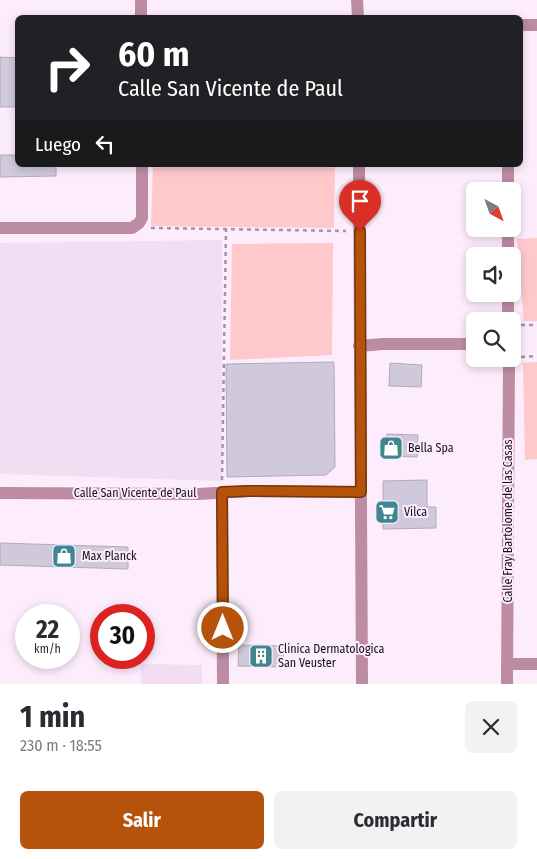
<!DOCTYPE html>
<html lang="es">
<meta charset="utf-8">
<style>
:root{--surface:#fff;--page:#f2f2f3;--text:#2b2b33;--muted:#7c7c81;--accent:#b45309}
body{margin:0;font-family:"Fira Sans Condensed",sans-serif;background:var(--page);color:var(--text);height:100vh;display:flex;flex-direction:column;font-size:19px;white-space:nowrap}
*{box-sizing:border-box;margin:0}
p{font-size:16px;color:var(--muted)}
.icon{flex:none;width:28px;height:28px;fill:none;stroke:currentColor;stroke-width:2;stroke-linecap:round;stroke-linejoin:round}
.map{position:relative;height:684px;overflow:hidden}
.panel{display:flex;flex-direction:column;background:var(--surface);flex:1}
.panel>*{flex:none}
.banner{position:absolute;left:15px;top:15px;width:508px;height:152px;border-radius:8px;box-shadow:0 2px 8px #0003;background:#202124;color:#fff;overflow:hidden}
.needle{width:32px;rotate:139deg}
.controls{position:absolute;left:466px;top:182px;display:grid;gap:10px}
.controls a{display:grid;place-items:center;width:55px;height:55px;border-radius:8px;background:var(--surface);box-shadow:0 2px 8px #0003;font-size:25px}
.speed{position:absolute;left:15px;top:604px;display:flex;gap:10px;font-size:25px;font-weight:700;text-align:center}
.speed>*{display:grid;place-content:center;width:65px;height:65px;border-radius:50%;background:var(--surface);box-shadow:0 2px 8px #0003;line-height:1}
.speed small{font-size:12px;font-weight:400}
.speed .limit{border:8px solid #d22;background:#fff;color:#111}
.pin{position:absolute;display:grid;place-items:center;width:42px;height:42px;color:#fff;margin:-51px -21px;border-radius:50% 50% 50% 0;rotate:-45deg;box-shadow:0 0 5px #0007}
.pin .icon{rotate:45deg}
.me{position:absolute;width:55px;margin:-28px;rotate:0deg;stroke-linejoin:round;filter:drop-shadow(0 0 4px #0008)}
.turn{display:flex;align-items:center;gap:18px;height:105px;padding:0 20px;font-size:22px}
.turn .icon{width:65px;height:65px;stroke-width:2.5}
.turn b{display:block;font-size:35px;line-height:42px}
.then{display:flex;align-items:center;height:48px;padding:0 20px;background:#0003;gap:10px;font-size:19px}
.round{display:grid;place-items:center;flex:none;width:52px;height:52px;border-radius:8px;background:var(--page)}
.head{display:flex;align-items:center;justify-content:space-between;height:85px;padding:0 20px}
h1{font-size:30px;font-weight:700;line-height:38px}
.cta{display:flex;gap:10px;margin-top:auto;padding:10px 20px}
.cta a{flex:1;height:58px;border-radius:8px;background:var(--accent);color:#fff;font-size:20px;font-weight:700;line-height:58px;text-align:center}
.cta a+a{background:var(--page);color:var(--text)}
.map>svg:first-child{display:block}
.built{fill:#f3ddf2}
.green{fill:#ffc8cb}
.building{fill:#d0c8db;stroke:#b1aabc}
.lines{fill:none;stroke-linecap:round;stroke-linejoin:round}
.path{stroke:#a295a1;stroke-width:2.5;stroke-dasharray:4 4;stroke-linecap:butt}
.minor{stroke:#bd8ca2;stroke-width:12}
.route-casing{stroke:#753606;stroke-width:12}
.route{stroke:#b45309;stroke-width:9}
.labels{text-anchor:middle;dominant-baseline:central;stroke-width:4;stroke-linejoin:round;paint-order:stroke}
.poi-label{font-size:12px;fill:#171117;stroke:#fdecfc;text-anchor:start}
.street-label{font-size:12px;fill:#171117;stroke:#fdecfc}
</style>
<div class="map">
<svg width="537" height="684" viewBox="0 0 537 684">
<rect width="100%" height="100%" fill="#fdecfc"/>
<path class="built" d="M 222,240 L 222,481 L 0,474 L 0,243 Z
M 141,664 L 202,665 L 202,684 L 141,684 Z"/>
<path class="green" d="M 153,165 L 335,165 L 334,228 L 151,226 Z
M 537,238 L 537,321 L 524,321 L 517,239 Z
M 333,243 L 332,355 L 230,360 L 232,244 Z
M 537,362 L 537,459 L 525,460 L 523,363 Z"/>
<path class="building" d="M 0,57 L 18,58 L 18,107 L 0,107 Z
M 0,155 L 18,155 L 18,165 L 56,165 L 56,176 L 0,177 Z
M 334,362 L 335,467 L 326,475 L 227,477 L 226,364 Z
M 390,363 L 422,365 L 421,387 L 389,386 Z
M 387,434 L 418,435 L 417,457 L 386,456 Z
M 427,480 L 427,507 L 436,507 L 436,528 L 383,529 L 383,481 Z
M 0,543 L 128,547 L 128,569 L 0,565 Z
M 239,645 L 284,646 L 283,667 L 238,666 Z"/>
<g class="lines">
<path class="path" d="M 151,228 L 346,231
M 521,325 L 537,325
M 521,357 L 537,356
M 222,480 L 226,229"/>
<path class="minor" d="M 141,0 L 141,18
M 357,0 L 358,18
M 520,25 L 537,25
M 359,165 L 362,684
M 508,165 L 508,191
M 0,228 L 132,228 L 139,223 L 142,218 L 142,165
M 508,229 L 508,256
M 508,294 L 508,321
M 359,346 L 383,344 L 475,344
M 222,492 L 223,684
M 0,493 L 199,494 L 249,491 L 361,492
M 507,664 L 537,664
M 507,684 L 509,359"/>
</g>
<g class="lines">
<g class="route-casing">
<path id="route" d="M 223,628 L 222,492 L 249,491 L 361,492 L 360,231"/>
</g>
<use href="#route" class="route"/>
</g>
<defs>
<g id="shop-square" transform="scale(1.25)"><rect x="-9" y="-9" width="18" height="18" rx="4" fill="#408691" stroke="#fdecfc"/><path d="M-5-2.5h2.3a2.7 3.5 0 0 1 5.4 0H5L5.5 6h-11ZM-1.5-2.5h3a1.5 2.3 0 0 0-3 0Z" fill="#fff"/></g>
<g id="supermarket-square" transform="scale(1.25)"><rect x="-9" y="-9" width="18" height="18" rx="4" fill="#408691" stroke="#fdecfc"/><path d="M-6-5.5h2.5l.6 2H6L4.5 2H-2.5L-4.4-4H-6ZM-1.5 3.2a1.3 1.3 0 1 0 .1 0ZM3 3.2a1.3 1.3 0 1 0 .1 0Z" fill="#fff"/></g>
<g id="building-square" transform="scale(1.25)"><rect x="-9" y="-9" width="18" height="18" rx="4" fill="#408691" stroke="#fdecfc"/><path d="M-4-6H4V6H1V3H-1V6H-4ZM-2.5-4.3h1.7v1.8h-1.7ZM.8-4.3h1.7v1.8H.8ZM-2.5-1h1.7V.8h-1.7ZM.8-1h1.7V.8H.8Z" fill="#fff"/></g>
</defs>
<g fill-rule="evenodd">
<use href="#shop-square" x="391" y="448"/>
<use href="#supermarket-square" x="387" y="512"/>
<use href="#shop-square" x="64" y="556"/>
<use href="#building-square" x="261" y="656"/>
</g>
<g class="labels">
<g class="poi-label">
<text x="408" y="448">Bella Spa</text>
<text x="404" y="512">Vilca</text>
<text x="82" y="556">Max Planck</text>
<text x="278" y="649">Clinica Dermatologica<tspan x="278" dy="14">San Veuster</tspan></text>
</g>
<g class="street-label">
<text x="135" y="493">Calle San Vicente de Paul</text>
<text transform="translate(508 521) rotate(-90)">Calle Fray Bartolome de las Casas</text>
</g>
</g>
</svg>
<div class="controls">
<a><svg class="needle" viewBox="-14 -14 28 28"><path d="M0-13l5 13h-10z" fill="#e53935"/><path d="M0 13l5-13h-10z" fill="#7c7c81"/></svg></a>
<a><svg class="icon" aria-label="sound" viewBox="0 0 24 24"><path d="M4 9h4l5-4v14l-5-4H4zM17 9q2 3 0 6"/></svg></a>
<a><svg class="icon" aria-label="search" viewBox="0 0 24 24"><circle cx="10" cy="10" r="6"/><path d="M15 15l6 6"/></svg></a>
</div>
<div class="speed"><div>22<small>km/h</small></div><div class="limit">30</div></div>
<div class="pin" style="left:360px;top:231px;background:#d93025"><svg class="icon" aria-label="arrive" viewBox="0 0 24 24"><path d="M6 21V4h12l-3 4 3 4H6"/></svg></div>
<svg class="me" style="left:223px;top:628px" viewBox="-20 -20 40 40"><circle r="17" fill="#b45309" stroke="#fff" stroke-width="3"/><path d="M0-11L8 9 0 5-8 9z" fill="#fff"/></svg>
<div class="banner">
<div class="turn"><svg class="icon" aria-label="right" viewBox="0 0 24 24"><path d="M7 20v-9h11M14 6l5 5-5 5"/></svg><div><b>60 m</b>Calle San Vicente de Paul</div></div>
<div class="then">Luego<svg class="icon" aria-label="left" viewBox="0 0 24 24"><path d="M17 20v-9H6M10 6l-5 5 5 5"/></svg></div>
</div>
</div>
<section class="panel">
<div class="head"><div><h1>1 min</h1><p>230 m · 18:55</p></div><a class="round"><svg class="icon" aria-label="close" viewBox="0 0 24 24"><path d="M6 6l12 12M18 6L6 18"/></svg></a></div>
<div class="cta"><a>Salir</a><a>Compartir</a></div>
</section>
